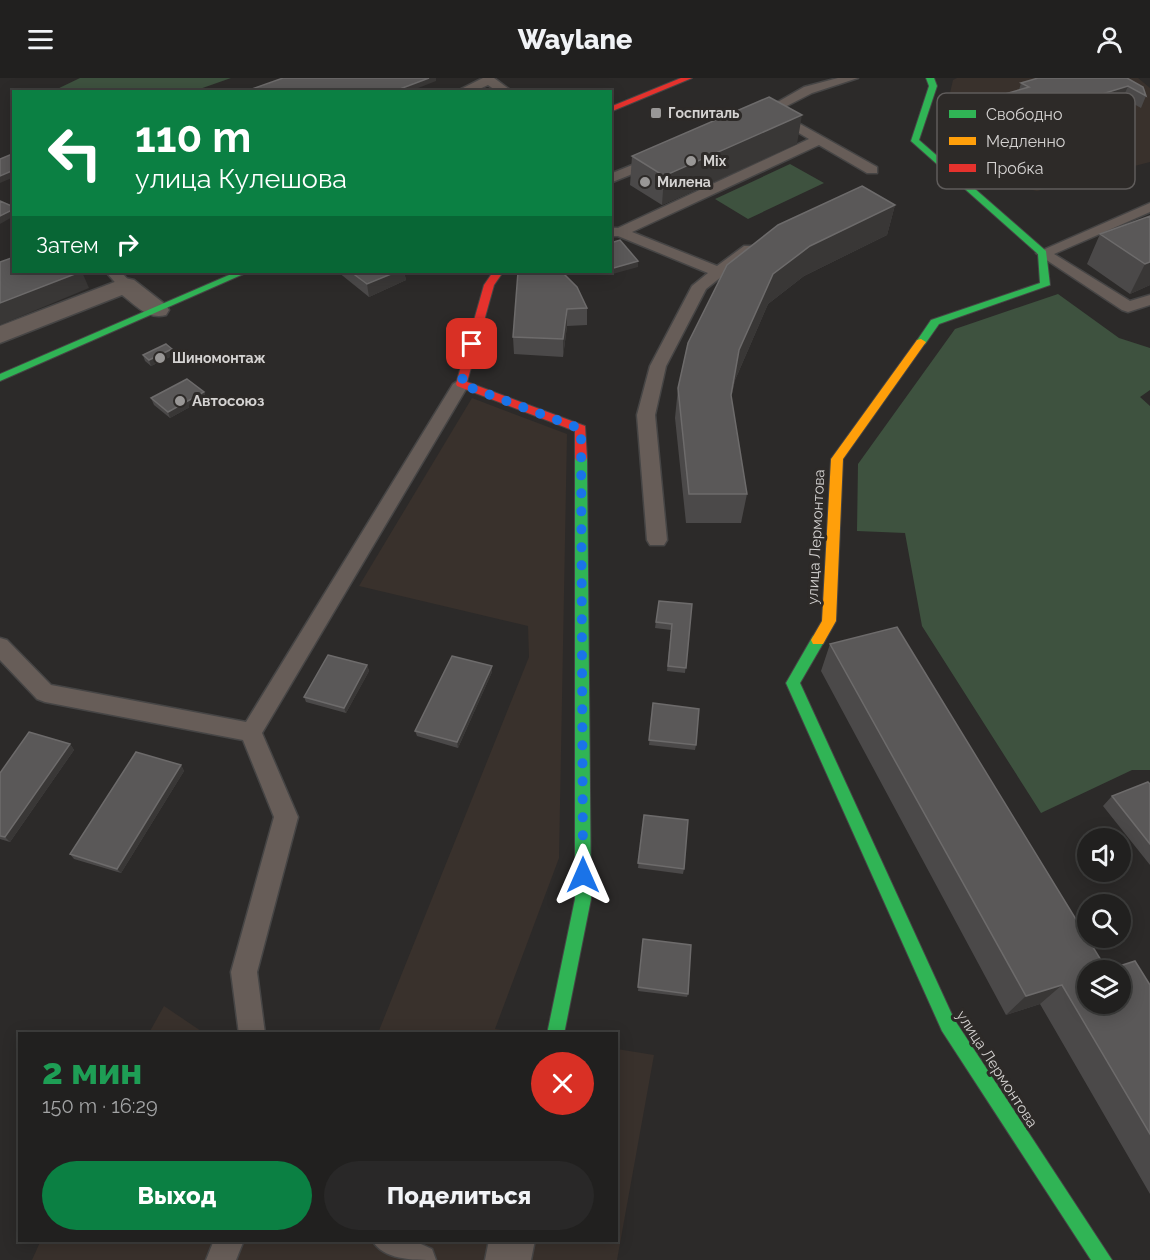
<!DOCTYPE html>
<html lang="ru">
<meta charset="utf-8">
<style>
:root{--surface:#21201f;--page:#292828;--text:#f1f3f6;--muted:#a2a3a4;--line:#3e3e3d;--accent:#0b8043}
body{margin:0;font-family:Raleway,sans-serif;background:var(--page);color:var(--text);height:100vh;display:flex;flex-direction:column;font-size:22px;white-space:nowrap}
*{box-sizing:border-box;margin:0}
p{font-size:20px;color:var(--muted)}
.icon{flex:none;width:33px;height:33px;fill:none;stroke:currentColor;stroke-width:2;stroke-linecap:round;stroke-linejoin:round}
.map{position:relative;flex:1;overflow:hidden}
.side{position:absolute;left:18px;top:954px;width:600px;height:210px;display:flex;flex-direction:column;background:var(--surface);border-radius:0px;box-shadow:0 3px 15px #0003,0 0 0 2px var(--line)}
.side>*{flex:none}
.banner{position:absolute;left:12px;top:12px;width:600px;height:183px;border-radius:0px;box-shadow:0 3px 15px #0003,0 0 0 2px var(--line);background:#0b8043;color:#fff;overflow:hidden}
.controls{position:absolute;left:1077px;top:750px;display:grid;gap:12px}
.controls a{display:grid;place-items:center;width:54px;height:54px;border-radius:50%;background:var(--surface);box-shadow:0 3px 15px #0003,0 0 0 2px var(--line);font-size:30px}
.pin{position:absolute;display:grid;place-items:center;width:51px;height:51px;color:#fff;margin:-26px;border-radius:12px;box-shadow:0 3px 9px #0006}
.me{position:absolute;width:66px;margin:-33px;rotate:0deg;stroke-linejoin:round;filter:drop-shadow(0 0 4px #0008)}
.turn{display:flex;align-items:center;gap:21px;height:126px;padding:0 24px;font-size:27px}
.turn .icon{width:78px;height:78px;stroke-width:2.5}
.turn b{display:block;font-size:42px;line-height:51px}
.then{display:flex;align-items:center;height:57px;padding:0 24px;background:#0003;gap:12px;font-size:22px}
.round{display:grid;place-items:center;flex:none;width:63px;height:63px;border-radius:32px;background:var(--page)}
.headline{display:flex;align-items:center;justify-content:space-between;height:102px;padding:0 24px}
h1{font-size:36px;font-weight:800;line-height:45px;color:#1e9e55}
.action{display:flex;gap:12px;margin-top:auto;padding:12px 24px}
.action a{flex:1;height:69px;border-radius:36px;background:var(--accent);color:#fff;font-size:24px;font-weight:800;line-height:69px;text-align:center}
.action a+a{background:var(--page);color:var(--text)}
header{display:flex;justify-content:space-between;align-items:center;height:78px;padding:0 24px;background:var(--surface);font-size:27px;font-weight:800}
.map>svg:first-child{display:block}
.built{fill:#39312c}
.green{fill:#3e523f}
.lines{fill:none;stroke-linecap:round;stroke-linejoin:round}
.lane-casing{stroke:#464545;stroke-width:3}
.street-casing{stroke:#464545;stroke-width:3}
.fast-casing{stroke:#464545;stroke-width:2}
.slow-casing{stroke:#464545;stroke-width:2}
.jam-casing{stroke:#464545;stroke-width:2}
.lane{fill:#675d58;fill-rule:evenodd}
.street{fill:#675d58;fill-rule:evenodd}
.fast{fill:#30b455;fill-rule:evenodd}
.slow{fill:#ff9f0a;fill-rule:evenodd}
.jam{fill:#e5322d;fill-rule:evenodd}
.wall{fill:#4b4949}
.shaded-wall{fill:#393736}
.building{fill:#5a5858;stroke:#6d6b6b;stroke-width:1.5;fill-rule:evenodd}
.route{stroke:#1a73e8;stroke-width:10;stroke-dasharray:0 18}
.poi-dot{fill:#999796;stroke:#2d2a28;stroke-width:2}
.labels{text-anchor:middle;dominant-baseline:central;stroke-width:6;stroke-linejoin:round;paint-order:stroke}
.far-poi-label{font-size:14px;font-weight:bold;fill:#d4d2d1;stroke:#2d2a28;text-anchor:start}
.poi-label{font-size:15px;font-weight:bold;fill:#d4d2d1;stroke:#2d2a28;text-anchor:start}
.street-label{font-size:15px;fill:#d4d2d1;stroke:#2d2a28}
.key{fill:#2d2a28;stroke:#5f5c5b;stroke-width:1.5}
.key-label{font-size:16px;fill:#d4d2d1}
</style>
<header><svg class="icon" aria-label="menu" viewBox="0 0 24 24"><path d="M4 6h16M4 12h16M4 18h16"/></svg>Waylane<svg class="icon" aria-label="person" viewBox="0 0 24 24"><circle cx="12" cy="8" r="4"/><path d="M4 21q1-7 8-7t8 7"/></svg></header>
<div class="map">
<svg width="1150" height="1182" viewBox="0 0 1150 1182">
<rect width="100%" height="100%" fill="#2c2a29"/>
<path class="built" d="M 957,0 L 1138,0 L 1150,10 L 1150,84 L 1037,113 L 995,103 L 939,62 L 953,2 Z
M 472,320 L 567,356 L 559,780 L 495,951 L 523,955 L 378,955 L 529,579 L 528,548 L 359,508 Z
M 164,928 L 204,955 L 149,955 Z
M 617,971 L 654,977 L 617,1182 L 32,1182 L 41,1162 L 616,1162 Z"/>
<path class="green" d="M 80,0 L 231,0 L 194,13 L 53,13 Z
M 790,86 L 824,105 L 748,141 L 715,121 Z
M 1058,216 L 1119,260 L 1150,270 L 1150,312 L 1140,319 L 1150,328 L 1150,692 L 1132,692 L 1041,735 L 922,548 L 905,455 L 857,453 L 858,386 L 955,251 Z"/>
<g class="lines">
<g class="lane-casing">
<path id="lane" d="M 483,0 L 494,0 L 513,14 L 498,14 L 488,7 L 473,14 L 455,14 Z
M 838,0 L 858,0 L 812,15 L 777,33 L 877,89 L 877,95 L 867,95 L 819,67 L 632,154 L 717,188 L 744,168 L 754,168 L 756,171 L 706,211 L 666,288 L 655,337 L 667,462 L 664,467 L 650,467 L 647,462 L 637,337 L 650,288 L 692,208 L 708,195 L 618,158 L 610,158 L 610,150 L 618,150 L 809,61 L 762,33 L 804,9 Z
M 657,77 L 662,78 L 662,84 L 610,105 L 610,96 Z
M 1150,125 L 1150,134 L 1054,176 L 1130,223 L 1150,217 L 1150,227 L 1128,234 L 1122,232 L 1036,175 Z
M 106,194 L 121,194 L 133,207 L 130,210 L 120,210 Z
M 461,301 L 469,306 L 262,655 L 298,739 L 257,894 L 265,956 L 239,956 L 231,894 L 274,739 L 243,662 L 45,624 L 37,621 L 0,582 L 0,560 L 7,562 L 51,607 L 246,644 L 453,306 Z
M 214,1162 L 244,1162 L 236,1182 L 206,1182 Z
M 372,1162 L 412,1162 L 432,1171 L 436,1182 C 412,1182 383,1182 372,1162 Z"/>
</g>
<g class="street-casing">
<path id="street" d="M 125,200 L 134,202 L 166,227 L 169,232 L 166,237 C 147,242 136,227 122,217 L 0,265 L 0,248 Z
M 489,1162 L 535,1162 L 531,1182 L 485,1182 Z"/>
</g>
<g class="fast-casing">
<path id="fast" d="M 926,0 L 934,0 L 937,8 L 919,62 L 1046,173 L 1050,207 L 939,246 L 925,266 L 921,267 L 916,264 L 931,242 L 1040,205 L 1038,176 L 911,63 L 929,8 Z
M 236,194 L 248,194 L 0,303 L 0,296 Z
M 581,376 L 587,380 L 591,821 L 564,956 L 547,956 L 575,821 L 575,380 Z
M 818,557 L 823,558 L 825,562 L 800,605 L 954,941 L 1112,1182 L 1091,1182 L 942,953 L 786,605 L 813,558 Z"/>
</g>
<g class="slow-casing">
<path id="slow" d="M 921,261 L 926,264 L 843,381 L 836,543 L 823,566 L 813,566 L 811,562 L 822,543 L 831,381 L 917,262 Z"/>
</g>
<g class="jam-casing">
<path id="jam" d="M 681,0 L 692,0 L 610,34 L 610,29 Z
M 493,194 L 503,194 L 494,207 L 467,304 L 585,348 L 587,380 L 585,383 L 577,383 L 575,380 L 575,353 L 457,308 L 456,306 L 484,207 Z"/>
</g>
<use href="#lane" class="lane"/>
<use href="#street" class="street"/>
<use href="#fast" class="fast"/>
<use href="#slow" class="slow"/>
<use href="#jam" class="jam"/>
</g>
<path class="wall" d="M 1127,0 L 1146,18 L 1141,30 L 1123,20 L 1069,37 L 1070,42 L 1065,53 L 1048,43 L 1031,48 L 1033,53 L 1029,65 L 980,34 L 984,22 L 1019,12 L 1021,5 Z
M 797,66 L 662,127 L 630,107 L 632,78 Z
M 895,127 L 887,157 L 804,198 L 768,226 L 735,302 L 731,320 L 747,416 L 741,445 L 686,445 L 675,340 L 678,310 L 778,147 Z
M 1150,138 L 1150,207 L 1130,216 L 1087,186 L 1100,156 Z
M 338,194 L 404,194 L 406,202 L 369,219 Z
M 518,194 L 587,230 L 587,247 L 567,248 L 563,279 L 514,276 L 513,259 Z
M 143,277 L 174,277 L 151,288 L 145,283 Z
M 204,314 L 206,320 L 170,340 L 154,327 L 151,320 Z
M 659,523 L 692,526 L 685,595 L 667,593 L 671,552 L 655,550 Z
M 830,566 L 1107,892 L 1150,907 L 1150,1116 L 1040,926 L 1006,937 L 821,593 Z
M 367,587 L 369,593 L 346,635 L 306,624 L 304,619 Z
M 492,588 L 492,594 L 458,670 L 417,658 L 415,653 Z
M 653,625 L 696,667 L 695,672 L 649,667 Z
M 70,666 L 74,672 L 10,764 L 0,761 L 0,695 Z
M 181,687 L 184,693 L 121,795 L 74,781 L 70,776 Z
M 1150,706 L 1150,787 L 1103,728 L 1112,718 Z
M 644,737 L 684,791 L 683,796 L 638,790 Z
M 643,861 L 688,916 L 687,919 L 638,913 Z"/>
<path class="shaded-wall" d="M 429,0 L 436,0 L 436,3 L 408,14 L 392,14 Z
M 1128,8 L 1123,20 L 1064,38 L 1063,28 Z
M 1053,32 L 1048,43 L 1027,50 L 1025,40 Z
M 802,37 L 797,66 L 662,127 L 664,98 Z
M 14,92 L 14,99 L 0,105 L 0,98 Z
M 895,127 L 887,157 L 804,198 L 768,226 L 735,302 L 726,347 L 739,272 L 773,196 L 810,168 Z
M 14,131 L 14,138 L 0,146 L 0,138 Z
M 638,183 L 638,189 L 609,197 L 609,194 L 610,194 L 610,191 Z
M 1150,184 L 1150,207 L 1130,216 L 1145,186 Z
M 80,194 L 82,194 L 89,210 L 0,247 L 0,225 Z
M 396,194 L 404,194 L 406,202 L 369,219 L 367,206 Z
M 567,231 L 567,248 L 563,279 L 563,261 Z
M 172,271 L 174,277 L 151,288 L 149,282 Z
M 204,314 L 206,320 L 170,340 L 168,334 Z
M 367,587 L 369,593 L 346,635 L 344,630 Z
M 492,588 L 492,594 L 458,670 L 457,664 Z
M 70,666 L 74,672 L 10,764 L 5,759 Z
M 181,687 L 184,693 L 121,795 L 117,791 Z
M 1062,907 L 1040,926 L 1006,937 L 1026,918 Z"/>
<path class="building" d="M 283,0 L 429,0 L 392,14 L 248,14 L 246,13 Z
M 1038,0 L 1127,0 L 1143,9 L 1146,18 L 1128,8 L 1063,28 L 1068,31 L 1070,42 L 1053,32 L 1025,40 L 1030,43 L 1033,53 L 984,22 L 1029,9 L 1021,5 Z
M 769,19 L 802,37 L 664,98 L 632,78 Z
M 12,76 L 14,77 L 14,92 L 0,98 L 0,81 Z
M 862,108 L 895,127 L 810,168 L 773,196 L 739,272 L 731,317 L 747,416 L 689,416 L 678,310 L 688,265 L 727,187 L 778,147 Z
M 0,123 L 14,129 L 14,131 L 0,138 Z
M 1150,138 L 1150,184 L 1145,186 L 1100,156 Z
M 620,162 L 638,183 L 610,191 L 610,165 Z
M 14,179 L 14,194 L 80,194 L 0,225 L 0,184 Z
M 351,194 L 396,194 L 367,206 Z
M 518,194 L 562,194 L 577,209 L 587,230 L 567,231 L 563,261 L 513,259 Z
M 166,266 L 172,271 L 149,282 L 143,277 Z
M 187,301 L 204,314 L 168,334 L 151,320 Z
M 659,523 L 692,526 L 686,590 L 668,588 L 672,546 L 656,544 Z
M 897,549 L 1107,892 L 1135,883 L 1150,907 L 1150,1056 L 1062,907 L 1026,918 L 830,566 ZM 1088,892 L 1120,892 L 1120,926 L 1088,926 Z
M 328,577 L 367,587 L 344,630 L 304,619 Z
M 452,578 L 492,588 L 457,664 L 415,653 Z
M 653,625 L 699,631 L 696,667 L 649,662 Z
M 29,654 L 70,666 L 5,759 L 0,758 L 0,695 Z
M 136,674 L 181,687 L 117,791 L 70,776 Z
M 1148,704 L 1150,706 L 1150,766 L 1112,718 Z
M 644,737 L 688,742 L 684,791 L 638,785 Z
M 643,861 L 691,867 L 688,916 L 638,909 Z"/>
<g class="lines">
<path class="route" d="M 472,266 L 461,306 L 581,351 L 583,797"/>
</g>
<g class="poi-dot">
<rect x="650" y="29" width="12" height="12" rx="3"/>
<circle cx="691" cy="83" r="6"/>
<circle cx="645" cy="104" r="6"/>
<circle cx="160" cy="280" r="6"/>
<circle cx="180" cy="323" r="6"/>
</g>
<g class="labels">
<g class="far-poi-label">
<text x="668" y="35">Госпиталь</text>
<text x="703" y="83">Mix</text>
<text x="657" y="104">Милена</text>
<text x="172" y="280">Шиномонтаж</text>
</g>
<g class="poi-label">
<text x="192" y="323">Автосоюз</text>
</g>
<g class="street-label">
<text transform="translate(816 459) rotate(-87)">улица Лермонтова</text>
<text transform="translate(997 991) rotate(57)">улица Лермонтова</text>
</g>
</g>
<rect x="937" y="15" width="198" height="96" rx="9" class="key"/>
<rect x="949" y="32" width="27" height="8" fill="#30b455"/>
<rect x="949" y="59" width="27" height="8" fill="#ff9f0a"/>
<rect x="949" y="86" width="27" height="8" fill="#e5322d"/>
<g class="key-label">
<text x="986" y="42">Свободно</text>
<text x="986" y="69">Медленно</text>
<text x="986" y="96">Пробка</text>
</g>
</svg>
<div class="controls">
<a><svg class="icon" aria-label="sound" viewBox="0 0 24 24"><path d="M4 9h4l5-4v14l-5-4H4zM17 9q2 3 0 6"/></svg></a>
<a><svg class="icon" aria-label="search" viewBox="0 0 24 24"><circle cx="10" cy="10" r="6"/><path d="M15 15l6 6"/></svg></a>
<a><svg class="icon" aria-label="layers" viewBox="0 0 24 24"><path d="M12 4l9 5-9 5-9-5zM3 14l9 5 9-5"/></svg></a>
</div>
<div class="pin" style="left:472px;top:266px;background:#d93025"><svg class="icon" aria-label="arrive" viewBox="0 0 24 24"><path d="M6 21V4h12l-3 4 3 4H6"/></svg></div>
<svg class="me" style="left:583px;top:797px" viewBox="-20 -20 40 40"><path d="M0-17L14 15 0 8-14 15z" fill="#1a73e8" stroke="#fff" stroke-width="4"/></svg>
<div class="banner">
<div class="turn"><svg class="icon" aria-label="left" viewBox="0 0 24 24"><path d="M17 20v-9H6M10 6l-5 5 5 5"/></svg><div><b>110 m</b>улица Кулешова</div></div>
<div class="then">Затем<svg class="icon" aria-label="right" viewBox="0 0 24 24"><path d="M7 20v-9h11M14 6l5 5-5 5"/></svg></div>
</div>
<section class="side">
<div class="headline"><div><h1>2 мин</h1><p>150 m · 16:29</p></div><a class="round" style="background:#d93025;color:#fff"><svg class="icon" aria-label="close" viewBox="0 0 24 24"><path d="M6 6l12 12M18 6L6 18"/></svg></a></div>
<div class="action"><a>Выход</a><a>Поделиться</a></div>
</section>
</div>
